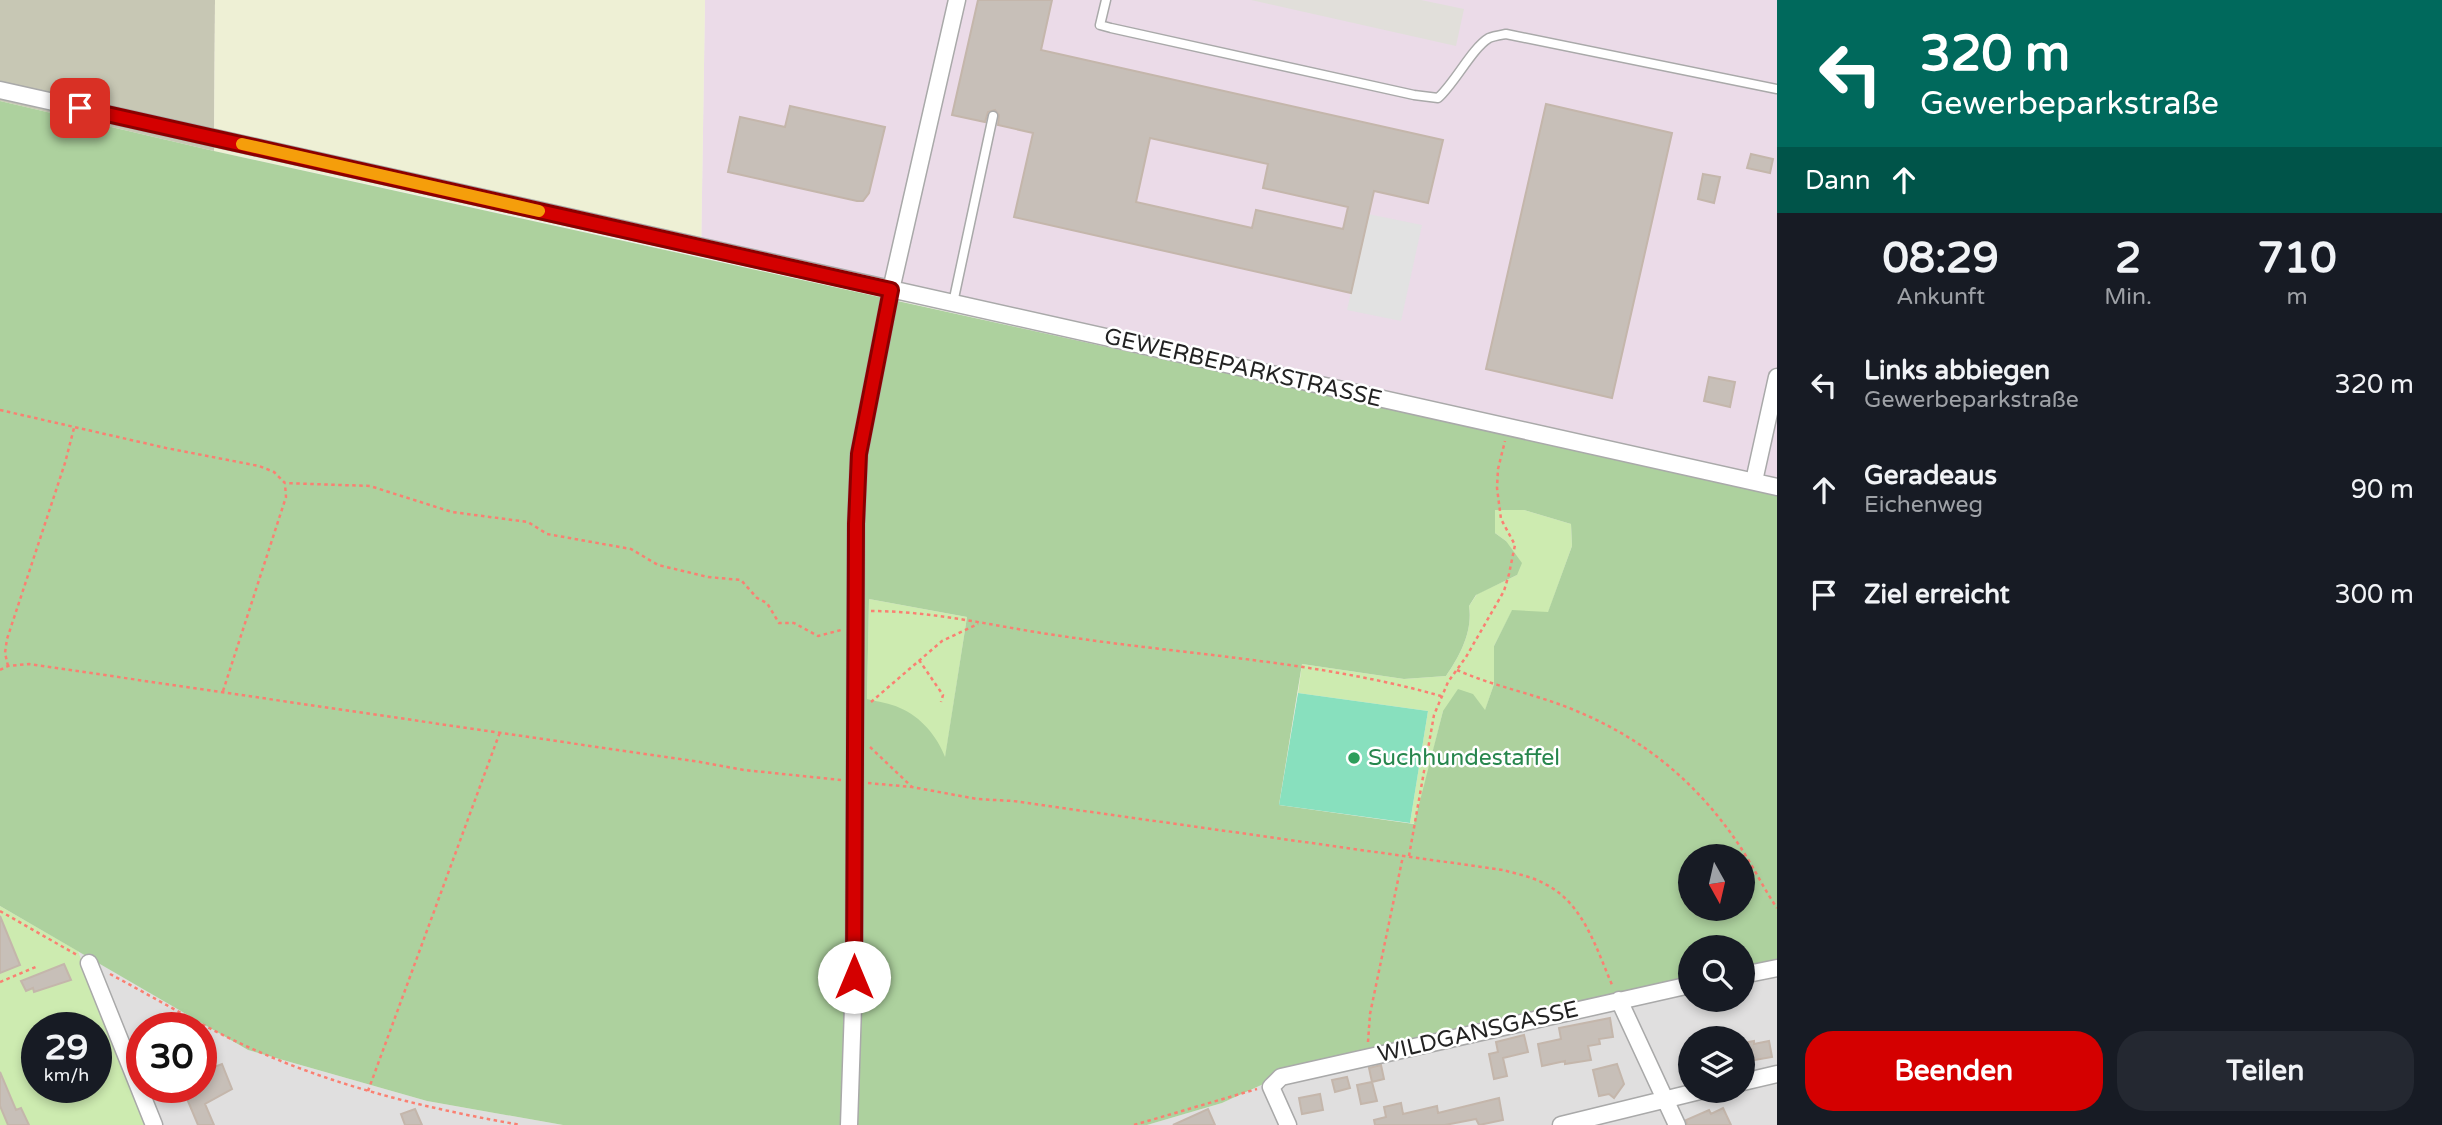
<!DOCTYPE html>
<html lang="de">
<meta charset="utf-8">
<style>
:root{--surface:#171b24;--page:#242831;--text:#f1f3f6;--muted:#9ea1a6;--accent:#d40000}
body{margin:0;font-family:"Varela Round",sans-serif;background:var(--page);color:var(--text);height:100vh;display:flex;flex-direction:column;font-size:26px;white-space:nowrap}
*{box-sizing:border-box;margin:0}
p{font-size:23px;color:var(--muted)}
.icon{flex:none;width:38px;height:38px;fill:none;stroke:currentColor;stroke-width:2;stroke-linecap:round;stroke-linejoin:round}
.map{position:relative;flex:1;overflow:hidden}
.panel{display:flex;flex-direction:column;background:var(--surface);width:665px}
.panel>*{flex:none}
.guide{background:#00695c;color:#fff;overflow:hidden}
.needle{width:46px;rotate:172deg}
.controls{position:absolute;left:1678px;top:844px;display:grid;gap:14px}
.controls a{display:grid;place-items:center;width:77px;height:77px;border-radius:50%;background:var(--surface);box-shadow:0 4px 10px #0003;font-size:35px}
.speed{position:absolute;left:21px;top:1012px;display:flex;gap:14px;font-size:35px;font-weight:700;text-align:center}
.speed>*{display:grid;place-content:center;width:91px;height:91px;border-radius:50%;background:var(--surface);box-shadow:0 4px 10px #0003;line-height:1}
.speed small{font-size:18px;font-weight:400}
.speed .limit{border:10px solid #d22;background:#fff;color:#111}
.pin{position:absolute;display:grid;place-items:center;width:60px;height:60px;color:#fff;margin:-30px;border-radius:14px;box-shadow:0 4px 10px #0006}
.me{position:absolute;width:77px;margin:-38px;rotate:0deg;stroke-linejoin:round;filter:drop-shadow(0 0 5px #0008)}
.turn{display:flex;align-items:center;gap:24px;height:147px;padding:0 28px;font-size:32px}
.turn .icon{width:91px;height:91px;stroke-width:2.5}
.turn b{display:block;font-size:49px;line-height:60px}
.then{display:flex;align-items:center;height:66px;padding:0 28px;background:#0003;gap:14px;font-size:26px}
.eta{display:flex;justify-content:space-evenly;align-items:center;height:119px;text-align:center}
.eta b{font-size:42px;font-weight:800;line-height:49px}
.primary-button{display:flex;gap:14px;margin-top:auto;padding:14px 28px}
.primary-button a{flex:1;height:80px;border-radius:28px;background:var(--accent);color:#fff;font-size:28px;font-weight:800;line-height:80px;text-align:center}
.primary-button a+a{background:var(--page);color:var(--text)}
ul{padding:0;list-style:none}
li{display:flex;align-items:center;gap:21px;height:105px;padding:0 28px}
li div{flex:1}
li b{display:block;font-size:26px}
li em{font-style:normal}
main{display:flex;flex:1;min-height:0}
.map>svg:first-child{display:block}
.residential{fill:#e0dfdf;fill-rule:evenodd}
.industrial{fill:#ebdbe8}
.airport{fill:#e1dfda}
.construction{fill:#c7c7b4}
.farmland{fill:#eef0d5}
.grass{fill:#cdebb0;fill-rule:evenodd}
.forest{fill:#add19e;fill-rule:evenodd}
.pitch{fill:#88e0be}
.parking{fill:#e2e2e2}
.building{fill:#c7bfb8;stroke:#c4b6ab;stroke-width:2;fill-rule:evenodd}
.lines{fill:none;stroke-linecap:round;stroke-linejoin:round}
.lane-casing{stroke:#a9a9a9;stroke-width:11}
.street-casing{stroke:#a9a9a9;stroke-width:19}
.path{stroke:#fa8072;stroke-width:2.5;stroke-dasharray:3.5 3.5;stroke-linecap:butt}
.lane{stroke:#fff;stroke-width:8}
.street{stroke:#fff;stroke-width:16}
.route-casing{stroke:#8a0000;stroke-width:18}
.route{stroke:#d40000;stroke-width:12}
.slow{stroke:#f59e0b;stroke-width:12}
.leisure-dot{fill:#2e9e5b;stroke:#fff;stroke-width:2.5}
.labels{text-anchor:middle;dominant-baseline:central;stroke-width:5;stroke-linejoin:round;paint-order:stroke}
.street-label{font-size:23px;fill:#222;stroke:#fff}
.leisure-label{font-size:23px;fill:#27864d;stroke:#fff;text-anchor:start}
</style>
<main>
<div class="map">
<svg width="1777" height="1125" viewBox="0 0 1777 1125">
<rect width="100%" height="100%" fill="#f2efe9"/>
<path class="residential" d="M 78,951 L 248,1050 L 427,1101 L 563,1125 L 147,1125 ZM 142,1027 L 201,1027 L 201,1087 L 142,1087 Z
M 1777,973 L 1777,1125 L 1147,1125 L 1222,1103 L 1270,1081 L 1690,991 L 1690,999 L 1743,999 L 1743,980 ZM 1690,1038 L 1743,1038 L 1743,1090 L 1690,1090 Z"/>
<path class="industrial" d="M 705,0 L 1777,0 L 1777,494 L 701,256 Z"/>
<path class="airport" d="M 1251,0 L 1421,0 L 1464,9 L 1456,46 Z"/>
<path class="construction" d="M 0,0 L 215,0 L 214,151 L 0,101 Z"/>
<path class="farmland" d="M 215,0 L 705,0 L 701,256 L 214,151 Z"/>
<path class="grass" d="M 1495,510 L 1524,510 L 1571,524 L 1572,546 L 1548,613 L 1512,611 L 1494,646 L 1494,684 L 1485,711 L 1443,711 L 1415,824 L 1410,823 L 1428,711 L 1298,693 L 1302,664 L 1404,679 L 1446,676 C 1460,656 1473,631 1469,606 L 1477,594 L 1517,575 L 1506,541 L 1495,533 Z
M 869,599 L 967,617 L 945,759 L 867,700 Z
M 0,906 L 78,951 L 147,1125 L 0,1125 ZM 37,1027 L 96,1027 L 96,1087 L 37,1087 Z"/>
<path class="forest" d="M 0,101 L 214,151 L 1777,494 L 1777,973 L 1743,980 L 1743,947 L 1690,947 L 1690,991 L 1270,1081 L 1222,1103 L 1147,1125 L 563,1125 L 427,1101 L 248,1050 L 0,906 ZM 1495,510 L 1524,510 L 1571,524 L 1572,546 L 1548,612 L 1512,610 L 1494,646 L 1494,684 L 1485,710 L 1473,694 L 1458,689 L 1443,711 L 1414,824 L 1279,805 L 1302,664 L 1404,679 L 1446,676 C 1460,656 1473,631 1469,606 L 1476,595 L 1517,575 L 1522,563 L 1506,541 L 1495,533 ZM 869,599 L 967,617 L 945,757 C 937,736 921,717 900,708 C 890,703 878,702 867,699 ZM 1690,856 L 1743,856 L 1743,908 L 1690,908 Z"/>
<path class="pitch" d="M 1298,693 L 1428,711 L 1410,823 L 1279,805 Z"/>
<path class="parking" d="M 1368,214 L 1422,225 L 1401,321 L 1347,310 Z"/>
<path class="building" d="M 978,0 L 1052,0 L 1041,50 L 1443,140 L 1428,203 L 1374,191 L 1351,293 L 1014,217 L 1033,133 L 998,125 L 999,115 L 995,110 L 988,112 L 985,122 L 952,115 ZM 1150,138 L 1268,164 L 1263,188 L 1348,207 L 1343,229 L 1256,210 L 1252,228 L 1136,202 Z
M 1546,104 L 1672,133 L 1612,398 L 1486,369 Z
M 790,106 L 885,127 L 869,193 L 863,201 L 857,201 L 728,172 L 740,117 L 785,127 Z
M 1751,154 L 1773,159 L 1770,173 L 1747,168 Z
M 1703,174 L 1720,177 L 1714,203 L 1698,199 Z
M 1709,377 L 1735,382 L 1730,407 L 1704,401 Z
M 0,916 L 20,965 L 0,973 Z
M 64,964 L 71,980 L 34,992 L 33,988 L 26,991 L 21,981 Z
M 1610,1018 L 1613,1037 L 1599,1039 L 1600,1044 L 1588,1046 L 1591,1060 L 1565,1064 L 1565,1061 L 1542,1066 L 1538,1044 L 1561,1039 L 1559,1028 Z
M 1524,1035 L 1528,1052 L 1503,1058 L 1507,1076 L 1494,1079 L 1489,1054 L 1498,1052 L 1496,1042 Z
M 1754,1041 L 1754,1044 L 1769,1041 L 1772,1057 L 1743,1062 L 1743,1043 Z
M 222,1064 L 232,1089 L 205,1104 L 214,1125 L 198,1125 L 182,1087 L 201,1087 L 201,1072 Z
M 1617,1064 L 1624,1084 L 1614,1098 L 1609,1094 L 1599,1096 L 1593,1070 Z
M 1381,1065 L 1384,1079 L 1372,1082 L 1369,1068 Z
M 0,1072 L 16,1110 L 21,1108 L 29,1125 L 8,1125 L 0,1106 Z
M 1347,1077 L 1350,1088 L 1335,1092 L 1332,1080 Z
M 1372,1082 L 1377,1101 L 1361,1104 L 1357,1085 Z
M 1320,1094 L 1323,1110 L 1302,1114 L 1299,1098 Z
M 1499,1098 L 1503,1120 L 1479,1125 L 1476,1119 L 1445,1125 L 1375,1125 L 1374,1120 L 1386,1117 L 1384,1107 L 1401,1103 L 1403,1114 L 1437,1106 L 1438,1113 Z
M 1723,1108 L 1731,1125 L 1687,1125 L 1686,1120 L 1709,1110 L 1711,1114 Z
M 415,1109 L 422,1125 L 405,1125 L 401,1114 Z
M 1208,1109 L 1215,1125 L 1173,1125 Z"/>
<g class="lines">
<g class="lane-casing">
<path id="lane" d="M 1106,0 L 1100,25 L 1111,28 L 1414,95 L 1438,98 C 1455,83 1472,48 1489,38 C 1494,36 1501,35 1506,34 L 1777,89
M 953,303 L 993,116"/>
</g>
<g class="street-casing">
<path id="street" d="M 0,90 L 1777,487
M 1754,481 L 1777,377
M 89,963 L 154,1125
M 1743,975 L 1777,968
M 1619,1000 L 1677,1125
M 1743,1082 L 1777,1074
M 849,1125 L 854,977 L 856,524 L 859,454 L 891,290 L 957,0
M 1288,1125 L 1271,1087 L 1281,1077 L 1690,985
M 1561,1125 L 1704,1090"/>
</g>
<path class="path" d="M 0,410 L 166,448 L 259,466 L 274,472 L 285,483 L 370,486 L 452,512 L 528,522 L 547,534 L 631,549 L 658,565 L 708,577 L 741,580 L 757,598 L 767,603 L 779,623 L 794,623 L 818,636 L 841,630
M 871,611 C 935,611 998,627 1061,636 C 1188,655 1318,661 1441,696
M 919,660 L 943,695 L 941,702
M 8,666 L 5,653 L 7,639 L 65,463 L 74,428
M 0,670 L 8,666 L 29,664 L 700,762 L 744,770 L 841,780
M 1457,670 C 1495,687 1536,694 1574,710 C 1645,739 1699,784 1741,848 C 1754,868 1764,889 1777,908
M 223,691 L 286,497 L 285,484
M 871,702 L 942,641 L 978,624
M 870,747 L 912,787 L 977,799 L 1013,801 L 1503,870 C 1517,874 1533,877 1545,884 C 1584,903 1597,951 1613,987
M 868,783 L 912,787
M 1409,856 L 1434,715 L 1448,682 L 1466,657 L 1504,591 L 1509,574 L 1515,545 L 1501,519 L 1497,488 L 1498,469 L 1505,441
M 0,911 L 77,955
M 110,974 C 155,998 200,1025 246,1046 C 333,1086 428,1109 521,1125
M 0,982 L 38,966
M 1368,1042 L 1370,1014 L 1403,856
M 368,1091 L 500,732
M 1134,1125 L 1257,1089"/>
<use href="#lane" class="lane"/>
<use href="#street" class="street"/>
</g>
<g class="lines">
<g class="route-casing">
<path id="route" d="M 80,108 L 891,290 L 859,454 L 856,524 L 854,977"/>
</g>
<use href="#route" class="route"/>
<path class="slow" d="M 242,144 L 539,211"/>
</g>
<circle class="leisure-dot" cx="1354" cy="758" r="7"/>
<g class="labels">
<g class="street-label">
<text transform="translate(1243 368) rotate(13)">GEWERBEPARKSTRASSE</text>
<text transform="translate(1478 1032) rotate(-13)">WILDGANSGASSE</text>
</g>
<g class="leisure-label">
<text x="1368" y="758">Suchhundestaffel</text>
</g>
</g>
</svg>
<div class="controls">
<a><svg class="needle" viewBox="-14 -14 28 28"><path d="M0-13l5 13h-10z" fill="#e53935"/><path d="M0 13l5-13h-10z" fill="#9ea1a6"/></svg></a>
<a><svg class="icon" aria-label="search" viewBox="0 0 24 24"><circle cx="10" cy="10" r="6"/><path d="M15 15l6 6"/></svg></a>
<a><svg class="icon" aria-label="layers" viewBox="0 0 24 24"><path d="M12 4l9 5-9 5-9-5zM3 14l9 5 9-5"/></svg></a>
</div>
<div class="speed"><div>29<small>km/h</small></div><div class="limit">30</div></div>
<div class="pin" style="left:80px;top:108px;background:#d93025"><svg class="icon" aria-label="arrive" viewBox="0 0 24 24"><path d="M6 21V4h12l-3 4 3 4H6"/></svg></div>
<svg class="me" style="left:854px;top:977px" viewBox="-20 -20 40 40"><circle r="19" fill="#fff"/><path d="M0-13L10 11 0 6-10 11z" fill="#d40000"/></svg>
</div>
<section class="panel">
<div class="guide">
<div class="turn"><svg class="icon" aria-label="left" viewBox="0 0 24 24"><path d="M17 20v-9H6M10 6l-5 5 5 5"/></svg><div><b>320 m</b>Gewerbeparkstraße</div></div>
<div class="then">Dann<svg class="icon" aria-label="ahead" viewBox="0 0 24 24"><path d="M12 20V5M6 11l6-6 6 6"/></svg></div>
</div>
<div class="eta">
<div><b>08:29</b><p>Ankunft</p></div>
<div><b>2</b><p>Min.</p></div>
<div><b>710</b><p>m</p></div>
</div>
<ul>
<li><svg class="icon" aria-label="left" viewBox="0 0 24 24"><path d="M17 20v-9H6M10 6l-5 5 5 5"/></svg><div><b>Links abbiegen</b><p>Gewerbeparkstraße</p></div><em>320 m</em></li>
<li><svg class="icon" aria-label="ahead" viewBox="0 0 24 24"><path d="M12 20V5M6 11l6-6 6 6"/></svg><div><b>Geradeaus</b><p>Eichenweg</p></div><em>90 m</em></li>
<li><svg class="icon" aria-label="arrive" viewBox="0 0 24 24"><path d="M6 21V4h12l-3 4 3 4H6"/></svg><div><b>Ziel erreicht</b></div><em>300 m</em></li>
</ul>
<div class="primary-button"><a>Beenden</a><a>Teilen</a></div>
</section>
</main>
